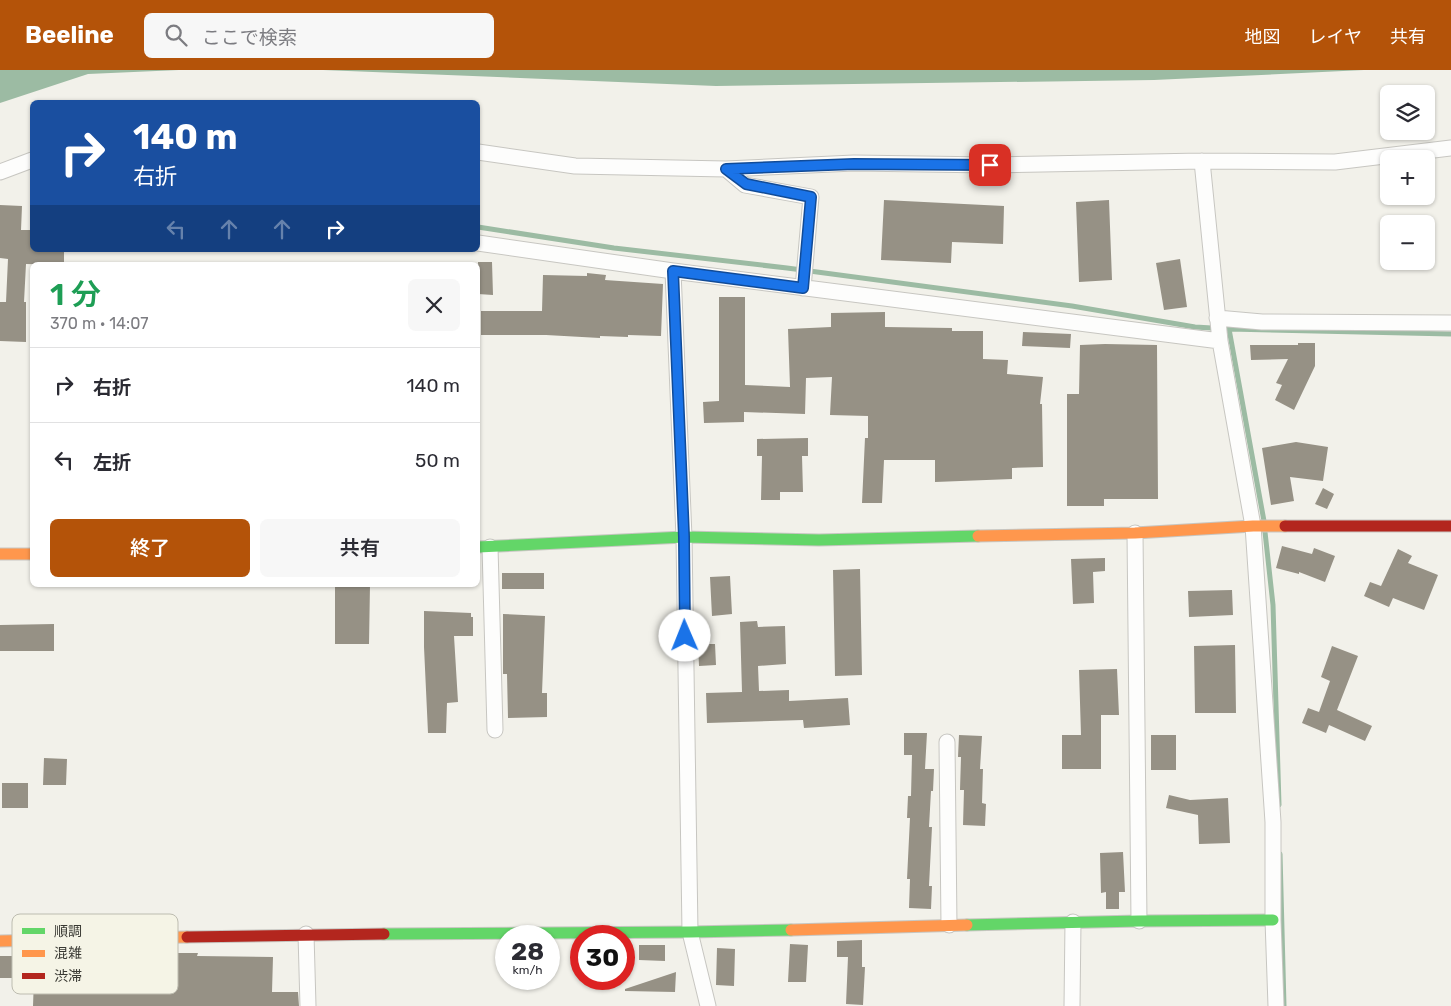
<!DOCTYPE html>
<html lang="ja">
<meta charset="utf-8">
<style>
:root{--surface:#fff;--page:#f7f7f7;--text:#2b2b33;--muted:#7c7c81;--line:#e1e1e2;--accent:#b45309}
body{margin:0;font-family:Rubik,"Noto Sans JP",sans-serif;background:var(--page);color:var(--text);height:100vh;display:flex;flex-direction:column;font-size:19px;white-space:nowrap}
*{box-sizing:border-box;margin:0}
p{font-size:16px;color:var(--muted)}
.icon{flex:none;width:28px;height:28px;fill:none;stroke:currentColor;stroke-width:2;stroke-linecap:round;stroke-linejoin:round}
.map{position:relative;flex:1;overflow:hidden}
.sheet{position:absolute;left:30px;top:192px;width:450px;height:325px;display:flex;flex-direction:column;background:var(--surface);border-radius:8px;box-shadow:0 1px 4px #0004}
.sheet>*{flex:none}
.guide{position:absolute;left:30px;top:30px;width:450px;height:152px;border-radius:8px;box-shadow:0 1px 4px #0004;background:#1a4fa0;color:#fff;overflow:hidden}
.fabs{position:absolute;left:1380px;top:15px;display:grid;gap:10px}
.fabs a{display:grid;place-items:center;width:55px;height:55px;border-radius:8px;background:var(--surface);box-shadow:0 1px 4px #0004;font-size:25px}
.speed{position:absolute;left:495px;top:855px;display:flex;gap:10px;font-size:25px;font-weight:700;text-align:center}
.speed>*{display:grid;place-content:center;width:65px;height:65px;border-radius:50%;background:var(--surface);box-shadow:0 1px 4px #0004;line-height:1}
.speed small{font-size:12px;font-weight:400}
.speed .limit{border:8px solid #d22;background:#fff;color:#111}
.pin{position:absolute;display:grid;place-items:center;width:42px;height:42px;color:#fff;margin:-21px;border-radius:10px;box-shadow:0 2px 8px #0006}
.me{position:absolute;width:55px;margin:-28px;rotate:359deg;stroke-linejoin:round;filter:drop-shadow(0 0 4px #0008)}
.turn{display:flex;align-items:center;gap:18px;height:105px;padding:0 20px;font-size:22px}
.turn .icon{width:65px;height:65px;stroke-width:2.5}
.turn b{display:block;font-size:35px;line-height:42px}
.lanes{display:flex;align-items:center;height:48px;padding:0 20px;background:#0003;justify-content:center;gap:25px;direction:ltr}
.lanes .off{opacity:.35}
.round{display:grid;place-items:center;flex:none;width:52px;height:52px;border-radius:8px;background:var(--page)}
.overview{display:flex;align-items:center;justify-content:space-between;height:85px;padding:0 20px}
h1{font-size:30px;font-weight:600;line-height:38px;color:#1e9e55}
.cta{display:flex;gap:10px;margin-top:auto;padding:10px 20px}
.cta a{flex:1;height:58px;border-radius:8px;background:var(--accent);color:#fff;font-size:20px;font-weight:600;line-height:58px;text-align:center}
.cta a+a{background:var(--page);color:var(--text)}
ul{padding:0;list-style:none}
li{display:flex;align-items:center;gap:15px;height:75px;padding:0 20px;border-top:1px solid var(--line)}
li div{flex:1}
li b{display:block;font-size:19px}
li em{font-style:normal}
header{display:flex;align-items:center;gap:30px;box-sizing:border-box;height:70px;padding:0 25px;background:var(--accent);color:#fff}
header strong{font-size:24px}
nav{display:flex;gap:28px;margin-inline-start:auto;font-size:18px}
.search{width:350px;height:45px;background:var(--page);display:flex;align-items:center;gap:12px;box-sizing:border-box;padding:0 18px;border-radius:8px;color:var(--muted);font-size:19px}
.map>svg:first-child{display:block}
.water{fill:#9cbba3}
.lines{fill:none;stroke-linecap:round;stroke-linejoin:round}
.stream{stroke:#9cbba3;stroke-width:5}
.building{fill:#969185}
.street-casing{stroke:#c7c6c1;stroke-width:17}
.fast-casing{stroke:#c7c6c1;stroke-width:13}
.slow-casing{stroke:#c7c6c1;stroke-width:13}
.jam-casing{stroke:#c7c6c1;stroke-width:13}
.street{stroke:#fdfdfc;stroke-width:15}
.fast{stroke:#63d668;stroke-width:11}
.slow{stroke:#ff974d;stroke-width:11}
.jam{stroke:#b3261e;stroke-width:11}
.route-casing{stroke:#114b97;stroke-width:12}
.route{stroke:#1a73e8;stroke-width:9}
.key{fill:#f5f4e6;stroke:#bdbcb0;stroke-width:1}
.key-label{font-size:14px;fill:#393933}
</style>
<header>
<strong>Beeline</strong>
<div class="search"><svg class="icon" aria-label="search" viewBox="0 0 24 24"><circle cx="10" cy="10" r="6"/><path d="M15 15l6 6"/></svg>ここで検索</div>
<nav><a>地図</a><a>レイヤ</a><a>共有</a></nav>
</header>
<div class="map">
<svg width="1451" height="936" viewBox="0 0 1451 936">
<rect width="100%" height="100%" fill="#f2f1ea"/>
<path class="water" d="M 0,0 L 179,0 L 88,4 L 0,33 Z
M 323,0 L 1364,0 L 1154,10 L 716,16 Z"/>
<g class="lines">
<path class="stream" d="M 478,157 L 614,178 L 787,198 L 1072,236 L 1195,257 L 1229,259 L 1451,264
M 1229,259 L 1264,451
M 1265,462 L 1273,535 L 1279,735
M 1280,784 L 1284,936"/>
</g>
<path class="building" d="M 884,130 L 1004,136 L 1003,174 L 952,172 L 951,193 L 881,190 Z
M 1109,130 L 1112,210 L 1079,212 L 1076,132 Z
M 0,135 L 22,136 L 21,160 L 32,160 L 32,180 L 64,180 L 64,195 L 26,194 L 24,232 L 26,232 L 26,272 L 0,271 L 0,232 L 6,232 L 8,189 L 0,188 Z
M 1180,189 L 1187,237 L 1164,240 L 1156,193 Z
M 478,192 L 492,192 L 493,225 L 478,224 Z
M 587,203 L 606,205 L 605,210 L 663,214 L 661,266 L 628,265 L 628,267 L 600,266 L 600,268 L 546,265 L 481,265 L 481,241 L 542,241 L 543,205 L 587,206 Z
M 719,227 L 745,227 L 745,315 L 790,317 L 788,259 L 831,257 L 831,243 L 885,242 L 885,257 L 952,258 L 952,261 L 983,261 L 983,289 L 1008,290 L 1007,304 L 1043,307 L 1040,334 L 1042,334 L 1043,397 L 1012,398 L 1012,409 L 935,412 L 935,390 L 884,390 L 882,433 L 862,433 L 865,368 L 868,368 L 868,346 L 830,345 L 832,307 L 806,308 L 805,344 L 744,342 L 744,352 L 704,353 L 703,332 L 719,331 Z
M 1023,262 L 1071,264 L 1070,278 L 1022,276 Z
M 1298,273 L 1315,273 L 1315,296 L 1294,340 L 1275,330 L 1282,315 L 1276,313 L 1288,289 L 1251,290 L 1250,275 L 1298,275 Z
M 1105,274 L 1157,275 L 1158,429 L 1104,429 L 1104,436 L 1067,436 L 1067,324 L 1079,324 L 1080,275 Z
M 808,368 L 808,386 L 802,386 L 803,422 L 780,422 L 780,430 L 761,430 L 762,386 L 757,386 L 757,369 Z
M 1296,372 L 1328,377 L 1323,411 L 1290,407 L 1294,431 L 1271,435 L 1262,378 Z
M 1323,418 L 1334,424 L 1327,439 L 1315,434 Z
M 1282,476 L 1312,484 L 1314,478 L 1335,486 L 1325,512 L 1299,502 L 1299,504 L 1276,498 Z
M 1398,479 L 1412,486 L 1408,493 L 1438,505 L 1424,540 L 1393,528 L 1389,537 L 1364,526 L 1370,512 L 1381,516 Z
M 1105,488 L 1105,501 L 1093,502 L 1094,533 L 1073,534 L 1071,489 Z
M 860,499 L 862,605 L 835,606 L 833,500 Z
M 502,503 L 544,503 L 544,519 L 502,519 Z
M 730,506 L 732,544 L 712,546 L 710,507 Z
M 335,515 L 370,515 L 369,574 L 335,574 Z
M 1232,520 L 1233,545 L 1189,547 L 1188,521 Z
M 424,541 L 471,543 L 471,547 L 473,547 L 473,566 L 454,566 L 458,632 L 447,633 L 446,663 L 428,663 L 424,577 Z
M 503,544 L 545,546 L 542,623 L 547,623 L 547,647 L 508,648 L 507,604 L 503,604 Z
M 757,551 L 758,557 L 785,556 L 786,594 L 758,596 L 759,621 L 789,620 L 789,631 L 848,628 L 850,655 L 804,658 L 803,650 L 707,653 L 706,623 L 742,622 L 740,552 Z
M 54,554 L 54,581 L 0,581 L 0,555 Z
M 698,574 L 715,574 L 716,595 L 699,596 Z
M 1235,575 L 1236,643 L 1195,643 L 1194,576 Z
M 1332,576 L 1358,586 L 1337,640 L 1372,656 L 1365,671 L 1329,655 L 1326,663 L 1302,653 L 1308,638 L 1319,642 L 1330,611 L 1321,607 Z
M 1117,599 L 1119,645 L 1101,645 L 1101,699 L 1062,699 L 1062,665 L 1081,665 L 1079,600 Z
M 904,663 L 927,663 L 925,699 L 934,699 L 933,721 L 931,721 L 929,757 L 932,757 L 929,816 L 932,816 L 931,839 L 909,838 L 910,809 L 907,809 L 910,748 L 907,748 L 908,726 L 911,726 L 912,685 L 904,685 Z
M 959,665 L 982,666 L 980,699 L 983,699 L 982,733 L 986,734 L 985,756 L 963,755 L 964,720 L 960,720 L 961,687 L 958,687 Z
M 1151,665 L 1176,665 L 1176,700 L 1151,700 Z
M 44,688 L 67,689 L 66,715 L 43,715 Z
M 2,713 L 28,713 L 28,738 L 2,738 Z
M 1169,725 L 1190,730 L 1228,728 L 1230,773 L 1199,774 L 1198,745 L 1166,738 Z
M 1123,782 L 1125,822 L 1119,822 L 1119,839 L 1106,839 L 1106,822 L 1101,823 L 1100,783 Z
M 862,870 L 862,897 L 865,897 L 863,935 L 846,934 L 848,887 L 837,887 L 837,871 Z
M 790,874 L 808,875 L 806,912 L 788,912 Z
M 639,875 L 665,875 L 665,891 L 639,890 Z
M 717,878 L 735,879 L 734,916 L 716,915 Z
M 174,883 L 198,883 L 197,886 L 273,887 L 272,922 L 298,922 L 299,936 L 33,936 L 34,908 L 0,908 L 0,886 L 36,886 L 36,884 L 60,884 L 60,886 L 128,886 L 127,889 L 174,889 Z
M 676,902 L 675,922 L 625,921 L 625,919 Z"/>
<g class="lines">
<g class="street-casing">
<path id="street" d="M 478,82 L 575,96 L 726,99 L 854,93 L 990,95 L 1202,91 L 1335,92 L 1451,78
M 1202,91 L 1220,271 L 1253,456 L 1273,752 L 1273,850 L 1276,936
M 726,99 L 745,115 L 811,127 L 803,218
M 0,102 L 32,90
M 478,173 L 673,201 L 1220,271
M 673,201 L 684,467 L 690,862 L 708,936
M 1217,248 L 1262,252 L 1451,253
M 1135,463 L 1139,851
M 490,477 L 495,660
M 947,672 L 949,855
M 306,864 L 308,936
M 1072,936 L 1073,852"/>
</g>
<g class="fast-casing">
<path id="fast" d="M 478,477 L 684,467 L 819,470 L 978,466
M 967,855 L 1139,851 L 1273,850
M 384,864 L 690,862 L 791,860"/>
</g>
<g class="slow-casing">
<path id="slow" d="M 978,466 L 1135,463 L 1253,456 L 1285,456
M 0,484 L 32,484
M 791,860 L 967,855
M 0,871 L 187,867"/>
</g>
<g class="jam-casing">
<path id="jam" d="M 1285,456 L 1451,456
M 187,867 L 384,864"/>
</g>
<use href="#street" class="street"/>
<use href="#fast" class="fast"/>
<use href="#slow" class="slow"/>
<use href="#jam" class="jam"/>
</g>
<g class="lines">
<g class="route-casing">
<path id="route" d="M 685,566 L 684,467 L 673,201 L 803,218 L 811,127 L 746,114 L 726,99 L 854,94 L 990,95"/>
</g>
<use href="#route" class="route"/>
</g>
<rect x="12" y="844" width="166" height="80" rx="8" class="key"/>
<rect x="22" y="858" width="23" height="6" fill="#63d668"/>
<rect x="22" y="880" width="23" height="7" fill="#ff974d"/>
<rect x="22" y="903" width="23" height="6" fill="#b3261e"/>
<g class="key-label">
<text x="54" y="866">順調</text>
<text x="54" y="888">混雑</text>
<text x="54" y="911">渋滞</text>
</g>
</svg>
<div class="fabs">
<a><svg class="icon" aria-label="layers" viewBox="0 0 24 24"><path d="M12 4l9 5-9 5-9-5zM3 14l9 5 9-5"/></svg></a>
<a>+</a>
<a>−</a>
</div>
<div class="speed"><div>28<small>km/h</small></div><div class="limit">30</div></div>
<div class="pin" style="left:990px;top:95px;background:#d93025"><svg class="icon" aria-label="arrive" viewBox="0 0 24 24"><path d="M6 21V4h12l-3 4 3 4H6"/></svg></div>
<svg class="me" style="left:685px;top:566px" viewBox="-20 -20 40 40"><circle r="19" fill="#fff"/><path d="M0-13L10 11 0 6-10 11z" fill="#1a73e8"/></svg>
<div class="guide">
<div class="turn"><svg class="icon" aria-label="right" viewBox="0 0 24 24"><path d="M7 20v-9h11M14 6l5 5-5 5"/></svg><div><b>140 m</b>右折</div></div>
<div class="lanes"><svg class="icon off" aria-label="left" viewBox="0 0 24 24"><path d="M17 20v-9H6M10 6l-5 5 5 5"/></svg><svg class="icon off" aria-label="ahead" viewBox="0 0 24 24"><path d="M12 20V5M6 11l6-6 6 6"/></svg><svg class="icon off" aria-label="ahead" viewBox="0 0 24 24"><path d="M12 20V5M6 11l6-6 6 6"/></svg><svg class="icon" aria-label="right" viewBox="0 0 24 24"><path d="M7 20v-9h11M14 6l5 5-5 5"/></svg></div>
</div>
<section class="sheet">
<div class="overview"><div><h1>1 分</h1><p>370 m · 14:07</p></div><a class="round"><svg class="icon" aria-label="close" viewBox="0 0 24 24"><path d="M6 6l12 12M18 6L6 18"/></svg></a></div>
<ul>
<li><svg class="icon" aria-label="right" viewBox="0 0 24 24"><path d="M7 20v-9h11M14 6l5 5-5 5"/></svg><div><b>右折</b></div><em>140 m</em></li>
<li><svg class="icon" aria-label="left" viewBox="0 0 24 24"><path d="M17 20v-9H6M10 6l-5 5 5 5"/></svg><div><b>左折</b></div><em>50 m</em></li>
</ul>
<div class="cta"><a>終了</a><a>共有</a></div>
</section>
</div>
